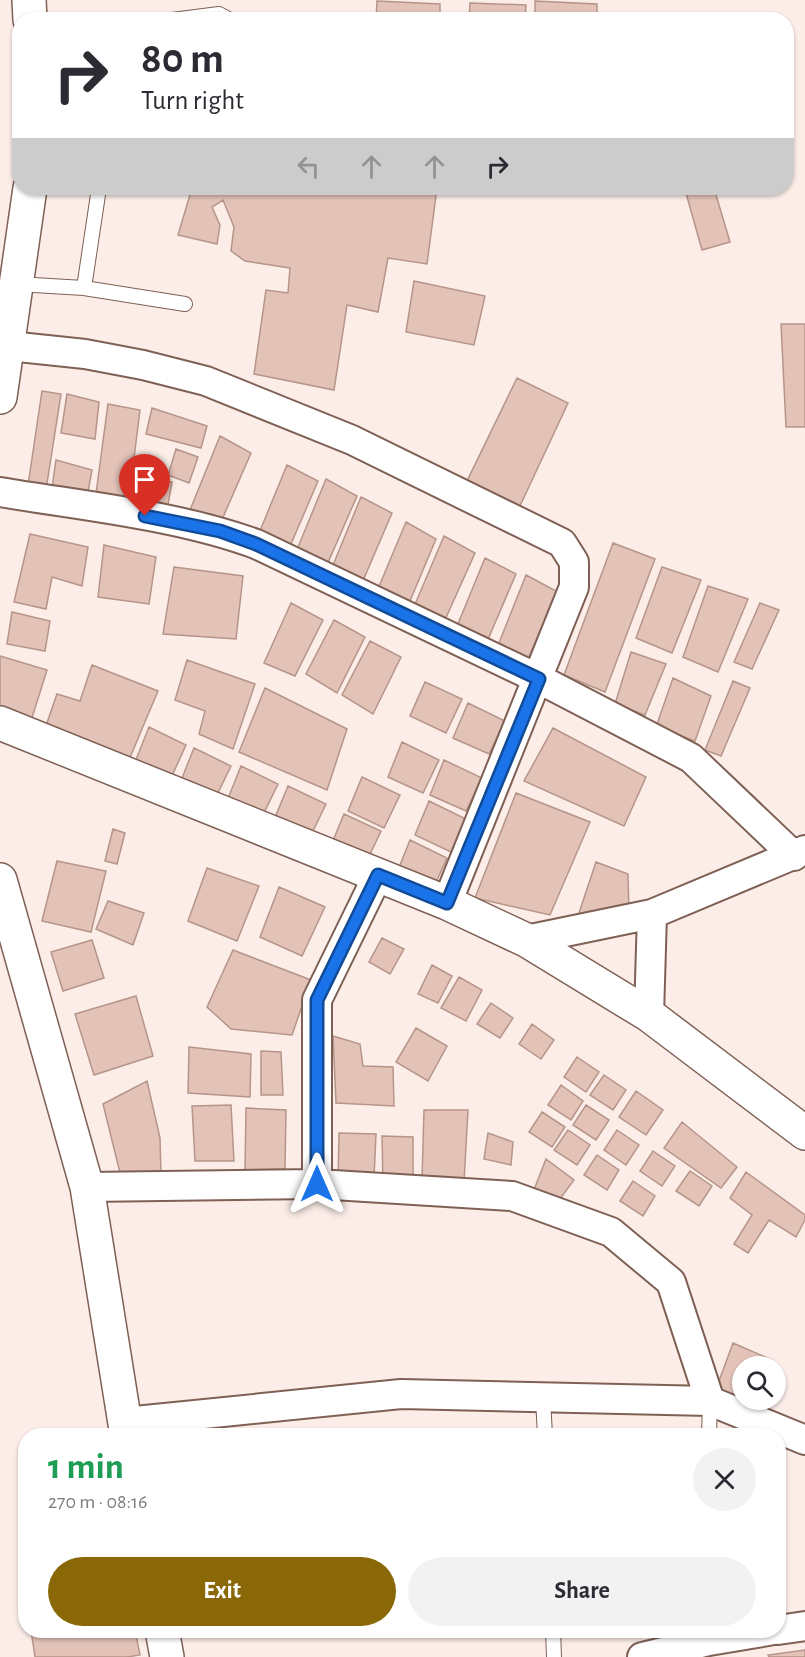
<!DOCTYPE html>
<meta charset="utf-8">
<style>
:root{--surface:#fff;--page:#f2f2f3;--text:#2b2b33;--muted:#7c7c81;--accent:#8a6807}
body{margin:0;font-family:"Alegreya Sans",sans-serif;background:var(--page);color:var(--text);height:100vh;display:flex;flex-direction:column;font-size:22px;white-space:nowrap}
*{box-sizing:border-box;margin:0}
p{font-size:20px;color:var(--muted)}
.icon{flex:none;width:33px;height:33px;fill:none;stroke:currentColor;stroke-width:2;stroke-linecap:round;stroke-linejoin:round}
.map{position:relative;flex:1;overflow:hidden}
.details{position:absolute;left:18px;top:1428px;width:768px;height:210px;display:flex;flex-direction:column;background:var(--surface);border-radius:24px;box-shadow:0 2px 4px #0004}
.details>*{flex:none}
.hud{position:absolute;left:12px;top:12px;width:782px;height:183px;border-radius:24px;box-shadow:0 2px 4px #0004;background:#fff;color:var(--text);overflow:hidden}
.controls{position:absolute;left:732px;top:1356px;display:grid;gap:12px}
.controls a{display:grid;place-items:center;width:54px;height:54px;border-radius:50%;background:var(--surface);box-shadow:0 2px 4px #0004;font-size:30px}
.pin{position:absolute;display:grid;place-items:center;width:51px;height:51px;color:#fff;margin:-62px -26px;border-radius:50% 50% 50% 0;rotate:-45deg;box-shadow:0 0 6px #0007}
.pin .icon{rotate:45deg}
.me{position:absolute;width:66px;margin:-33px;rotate:0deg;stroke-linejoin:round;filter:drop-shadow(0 0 4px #0008)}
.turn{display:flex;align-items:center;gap:21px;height:126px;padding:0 30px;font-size:27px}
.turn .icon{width:78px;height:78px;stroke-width:2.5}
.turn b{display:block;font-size:42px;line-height:51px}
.lanes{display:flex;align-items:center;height:57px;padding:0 30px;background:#0003;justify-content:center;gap:30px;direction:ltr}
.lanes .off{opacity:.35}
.round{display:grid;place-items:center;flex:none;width:63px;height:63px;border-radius:32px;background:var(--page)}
.overview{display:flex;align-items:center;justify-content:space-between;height:102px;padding:0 30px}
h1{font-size:36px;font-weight:700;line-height:45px;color:#1e9e55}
.primary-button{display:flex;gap:12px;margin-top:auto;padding:12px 30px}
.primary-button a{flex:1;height:69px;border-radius:36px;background:var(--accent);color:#fff;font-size:24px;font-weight:700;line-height:69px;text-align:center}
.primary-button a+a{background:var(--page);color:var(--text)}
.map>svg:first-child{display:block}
.building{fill:#e3c2b7;stroke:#b69589;stroke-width:1.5}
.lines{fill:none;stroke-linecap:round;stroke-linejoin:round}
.lane-casing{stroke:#7f6055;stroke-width:16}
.street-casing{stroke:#7f6055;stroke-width:32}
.secondary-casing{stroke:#7f6055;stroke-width:36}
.lane{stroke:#fff;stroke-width:14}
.street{stroke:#fff;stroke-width:28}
.secondary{stroke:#fff;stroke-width:33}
.route-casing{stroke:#114b97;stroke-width:15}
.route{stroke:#1a73e8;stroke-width:10}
</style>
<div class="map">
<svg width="805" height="1657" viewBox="0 0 805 1657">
<rect width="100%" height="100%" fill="#fcede8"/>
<path class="building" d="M 377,1 L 440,4 L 440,20 L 376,20 Z
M 535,1 L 597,4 L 597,20 L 535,20 Z
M 470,3 L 526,5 L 525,20 L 469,20 Z
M 192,188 L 437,188 L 427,264 L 388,258 L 378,312 L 347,305 L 334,390 L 254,374 L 266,290 L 288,293 L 290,268 L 245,261 L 231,251 L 234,227 L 223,200 L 212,207 L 220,225 L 217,244 L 178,235 Z
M 709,188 L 714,188 L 730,242 L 702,250 L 686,193 Z
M 414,281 L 485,296 L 474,345 L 406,332 Z
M 781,324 L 805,324 L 805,427 L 786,427 Z
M 517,378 L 568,403 L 519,508 L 466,483 Z
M 42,391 L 61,394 L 45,496 L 27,492 Z
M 67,394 L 99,402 L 95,439 L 61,433 Z
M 108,404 L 140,410 L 128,506 L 95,501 Z
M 152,408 L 207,426 L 201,448 L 146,434 Z
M 220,436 L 251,453 L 221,522 L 190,510 Z
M 176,449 L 198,457 L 189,483 L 168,475 Z
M 56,460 L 92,470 L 86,503 L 51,495 Z
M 287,465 L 318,481 L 288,551 L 257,538 Z
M 145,476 L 172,482 L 166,516 L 140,510 Z
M 326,479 L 357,496 L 327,565 L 296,552 Z
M 361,497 L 392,513 L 362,583 L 331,570 Z
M 406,522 L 436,539 L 407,608 L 375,596 Z
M 30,534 L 88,547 L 82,586 L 52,577 L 46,609 L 14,602 Z
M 444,536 L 475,553 L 444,622 L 413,609 Z
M 613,543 L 655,559 L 605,692 L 564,675 Z
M 104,545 L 156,557 L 149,604 L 98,597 Z
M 485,558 L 516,574 L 486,644 L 455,631 Z
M 174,567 L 243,576 L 236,639 L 163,634 Z
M 662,567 L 701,580 L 672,653 L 636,638 Z
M 526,575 L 558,592 L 527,661 L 497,648 Z
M 708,586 L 748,599 L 718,672 L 683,657 Z
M 291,603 L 323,620 L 295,676 L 264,663 Z
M 760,603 L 779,610 L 752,669 L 734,662 Z
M 12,612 L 50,621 L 45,651 L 7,644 Z
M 334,620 L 365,637 L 337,693 L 306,674 Z
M 370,641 L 401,657 L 373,714 L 342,695 Z
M 631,652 L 666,664 L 645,715 L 615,704 Z
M 0,656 L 47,670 L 30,724 L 0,716 Z
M 187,660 L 255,684 L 233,749 L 199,734 L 205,711 L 175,700 Z
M 92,665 L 158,691 L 126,767 L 42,737 L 57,694 L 80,701 Z
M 673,678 L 711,696 L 695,741 L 656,727 Z
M 733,681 L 750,688 L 721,756 L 705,750 Z
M 425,682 L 462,699 L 446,733 L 410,716 Z
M 265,688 L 347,729 L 327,790 L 239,752 Z
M 468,703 L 505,721 L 489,754 L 453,738 Z
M 149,727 L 186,745 L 171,778 L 135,762 Z
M 553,728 L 646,777 L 624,826 L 524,781 Z
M 402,742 L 439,760 L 423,793 L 388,777 Z
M 194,748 L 231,766 L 215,799 L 180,783 Z
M 444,760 L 482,778 L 466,811 L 430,795 Z
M 241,766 L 278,784 L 262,817 L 227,801 Z
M 362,777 L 400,795 L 384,828 L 348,811 Z
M 288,786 L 326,804 L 310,837 L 274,820 Z
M 516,793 L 590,822 L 550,915 L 475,898 Z
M 429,801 L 466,819 L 451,852 L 415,835 Z
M 344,814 L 381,831 L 365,865 L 330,848 Z
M 113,829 L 125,833 L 117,864 L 105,861 Z
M 410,840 L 447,858 L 432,891 L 396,875 Z
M 57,861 L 106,871 L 91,932 L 42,921 Z
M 596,862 L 628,874 L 629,913 L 578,916 Z
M 207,868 L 259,886 L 237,941 L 188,921 Z
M 279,887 L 325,907 L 302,956 L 260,937 Z
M 108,901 L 144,913 L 133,945 L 96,929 Z
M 382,938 L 404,949 L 390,974 L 369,962 Z
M 92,940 L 104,978 L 63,991 L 51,952 Z
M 233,950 L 311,980 L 292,1035 L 231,1029 L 207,1007 Z
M 432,965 L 452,976 L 438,1003 L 418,994 Z
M 459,977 L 482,990 L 466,1021 L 441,1008 Z
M 136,996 L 153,1056 L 94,1075 L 75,1014 Z
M 491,1003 L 513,1018 L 500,1038 L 477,1024 Z
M 532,1024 L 554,1040 L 541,1059 L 519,1044 Z
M 416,1028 L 447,1046 L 428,1081 L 396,1062 Z
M 333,1036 L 360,1044 L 363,1066 L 393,1067 L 394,1106 L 336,1103 Z
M 189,1047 L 251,1054 L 250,1097 L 188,1093 Z
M 261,1051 L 281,1052 L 283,1095 L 261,1095 Z
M 577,1057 L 599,1072 L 586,1092 L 564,1077 Z
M 604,1075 L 626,1090 L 613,1110 L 590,1095 Z
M 147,1081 L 160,1138 L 161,1175 L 121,1177 L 103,1104 Z
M 561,1085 L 583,1101 L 571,1120 L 548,1105 Z
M 636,1091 L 663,1110 L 646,1135 L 619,1117 Z
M 231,1105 L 234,1161 L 195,1161 L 192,1106 Z
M 586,1105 L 609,1120 L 596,1140 L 573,1125 Z
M 246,1108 L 286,1110 L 285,1169 L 245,1170 Z
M 424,1110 L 468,1110 L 464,1182 L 422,1179 Z
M 542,1112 L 565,1127 L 552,1147 L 529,1132 Z
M 682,1122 L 737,1167 L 721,1188 L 664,1148 Z
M 568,1130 L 590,1145 L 577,1165 L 554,1150 Z
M 617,1130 L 639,1145 L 626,1165 L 604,1150 Z
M 339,1133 L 376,1134 L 374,1179 L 338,1180 Z
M 488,1133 L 513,1142 L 511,1165 L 484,1159 Z
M 382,1136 L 413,1137 L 413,1182 L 383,1183 Z
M 653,1151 L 675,1166 L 662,1186 L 640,1171 Z
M 597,1155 L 619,1170 L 607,1190 L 584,1175 Z
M 546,1159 L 574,1180 L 554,1207 L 530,1200 Z
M 690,1171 L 712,1186 L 699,1206 L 676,1191 Z
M 746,1172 L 805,1215 L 805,1220 L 796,1237 L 769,1220 L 748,1253 L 734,1244 L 752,1215 L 730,1198 Z
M 633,1181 L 655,1196 L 643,1216 L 620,1201 Z
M 733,1343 L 772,1360 L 770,1366 L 742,1366 L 742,1399 L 716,1389 Z
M 31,1630 L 135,1630 L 140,1655 L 127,1657 L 35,1657 Z
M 805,1650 L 805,1657 L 769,1657 L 768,1655 Z"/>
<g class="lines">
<g class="lane-casing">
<path id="lane" d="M 172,20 L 219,14 L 230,20
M 17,284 L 84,288 L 185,304
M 84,288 L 99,188
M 543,1398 L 545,1436
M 709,1436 L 710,1401
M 553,1630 L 554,1657"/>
</g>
<g class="street-casing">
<path id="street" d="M 9,346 L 85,354 L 143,365 L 206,381 L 352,440 L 562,543 L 574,562 L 574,587 L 447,903
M 0,492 C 83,506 177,515 256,544 L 539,679 L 691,758 L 794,856
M 526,940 L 652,914 L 805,850
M 649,1015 L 652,914
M 317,1184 L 317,1000 L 378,875
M 87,1187 L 317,1184 L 512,1196 L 611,1232 L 671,1282 L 710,1401 L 805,1440
M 125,1422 L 401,1394 L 710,1401
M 778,1630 L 805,1626
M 642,1657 L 709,1641 L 774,1630"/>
</g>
<g class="secondary-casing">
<path id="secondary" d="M 29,0 L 30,20
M 0,397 L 30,188
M 0,723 L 447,903 L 526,940 L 649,1015 L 805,1133
M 0,880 L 87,1187 L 127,1436
M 162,1630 L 167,1657"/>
</g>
<use href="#lane" class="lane"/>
<use href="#street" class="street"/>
<use href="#secondary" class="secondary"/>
</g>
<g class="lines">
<g class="route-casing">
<path id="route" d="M 145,516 L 220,531 L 256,544 L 539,679 L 447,903 L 378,875 L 317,1000 L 317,1184"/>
</g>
<use href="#route" class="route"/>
</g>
</svg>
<div class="controls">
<a><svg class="icon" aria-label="search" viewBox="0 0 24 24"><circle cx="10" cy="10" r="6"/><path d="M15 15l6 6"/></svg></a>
</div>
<div class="pin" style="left:145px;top:516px;background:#d93025"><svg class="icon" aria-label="arrive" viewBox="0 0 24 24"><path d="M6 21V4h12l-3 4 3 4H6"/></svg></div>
<svg class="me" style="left:317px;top:1184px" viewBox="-20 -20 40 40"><path d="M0-17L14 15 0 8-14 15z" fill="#1a73e8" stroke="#fff" stroke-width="4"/></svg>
<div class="hud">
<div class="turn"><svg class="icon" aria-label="right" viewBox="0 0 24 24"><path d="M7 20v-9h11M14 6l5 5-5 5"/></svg><div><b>80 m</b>Turn right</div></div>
<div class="lanes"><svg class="icon off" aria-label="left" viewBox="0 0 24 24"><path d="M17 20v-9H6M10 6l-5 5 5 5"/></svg><svg class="icon off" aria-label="ahead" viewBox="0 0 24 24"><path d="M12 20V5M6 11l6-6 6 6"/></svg><svg class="icon off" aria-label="ahead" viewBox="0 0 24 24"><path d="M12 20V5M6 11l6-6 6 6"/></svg><svg class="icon" aria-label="right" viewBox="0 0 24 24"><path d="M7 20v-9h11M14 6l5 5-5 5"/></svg></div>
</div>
<section class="details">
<div class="overview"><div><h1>1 min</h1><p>270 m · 08:16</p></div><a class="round"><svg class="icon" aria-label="close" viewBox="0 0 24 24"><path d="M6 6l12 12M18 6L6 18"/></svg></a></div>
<div class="primary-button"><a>Exit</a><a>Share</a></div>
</section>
</div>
